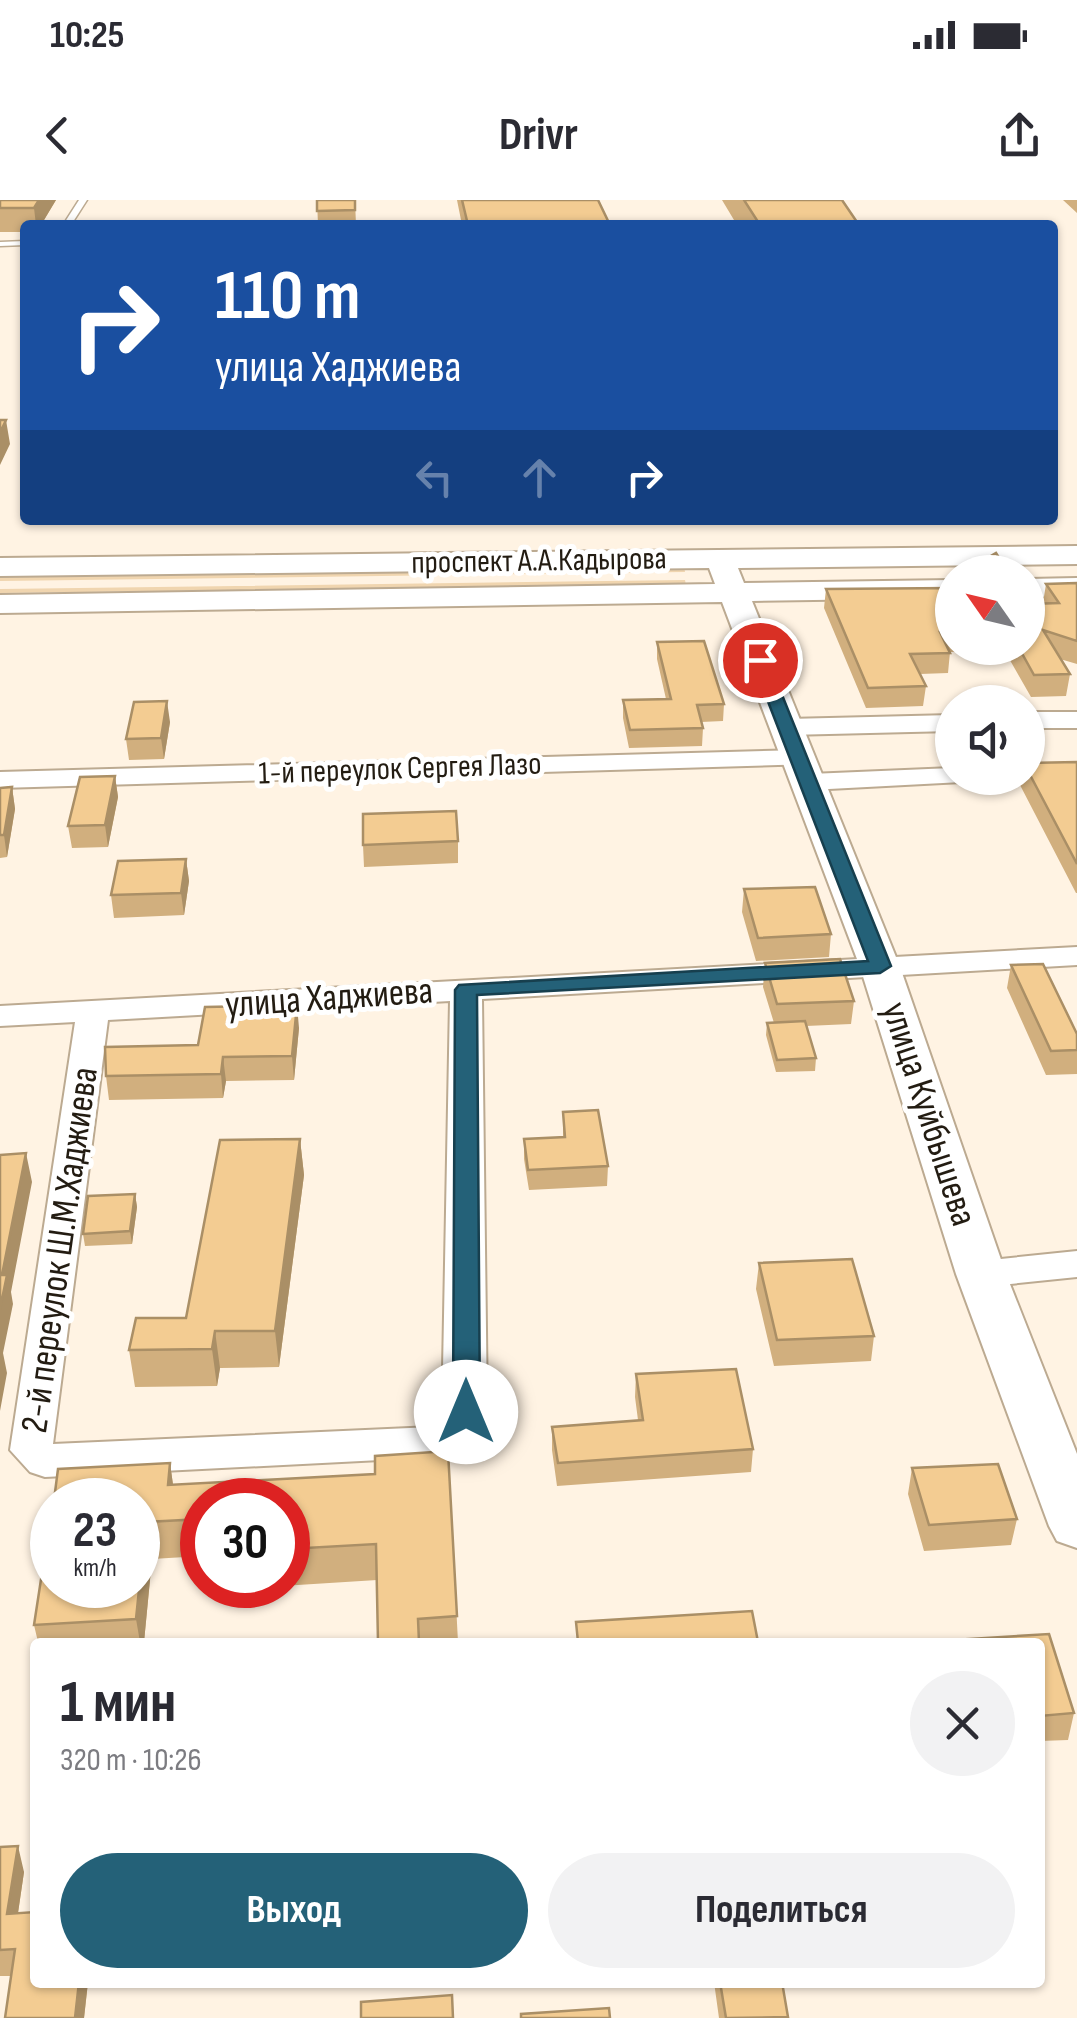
<!DOCTYPE html>
<html lang="ru">
<meta charset="utf-8">
<style>
:root{--surface:#fff;--page:#f2f2f3;--text:#2b2b33;--muted:#7c7c81;--accent:#246178}
body{margin:0;font-family:"Sofia Sans Condensed",sans-serif;background:var(--page);color:var(--text);height:100vh;display:flex;flex-direction:column;font-size:38px;white-space:nowrap}
*{box-sizing:border-box;margin:0}
p{font-size:32px;color:var(--muted)}
.icon{flex:none;width:55px;height:55px;fill:none;stroke:currentColor;stroke-width:2;stroke-linecap:round;stroke-linejoin:round}
.map{position:relative;flex:1;overflow:hidden}
.side{position:absolute;left:30px;top:1438px;width:1015px;height:350px;display:flex;flex-direction:column;background:var(--surface);border-radius:10px;box-shadow:0 2px 8px #0004}
.side>*{flex:none}
.guide{position:absolute;left:20px;top:20px;width:1038px;height:305px;border-radius:10px;box-shadow:0 2px 8px #0004;background:#1a4fa0;color:#fff;overflow:hidden}
.needle{width:65px;rotate:304deg}
.fabs{position:absolute;left:935px;top:355px;display:grid;gap:20px}
.fabs a{display:grid;place-items:center;width:110px;height:110px;border-radius:50%;background:var(--surface);box-shadow:0 2px 8px #0004;font-size:50px}
.speed{position:absolute;left:30px;top:1278px;display:flex;gap:20px;font-size:50px;font-weight:700;text-align:center}
.speed>*{display:grid;place-content:center;width:130px;height:130px;border-radius:50%;background:var(--surface);box-shadow:0 2px 8px #0004;line-height:1}
.speed small{font-size:25px;font-weight:400}
.speed .limit{border:15px solid #d22;background:#fff;color:#111}
.pin{position:absolute;display:grid;place-items:center;width:85px;height:85px;color:#fff;margin:-42px;border:5px solid #fff;border-radius:50%;box-shadow:0 2px 10px #0007}
.me{position:absolute;width:110px;margin:-55px;rotate:0deg;stroke-linejoin:round;filter:drop-shadow(0 0 8px #0008)}
.turn{display:flex;align-items:center;gap:35px;height:210px;padding:0 30px;font-size:45px}
.turn .icon{width:130px;height:130px;stroke-width:2.5}
.turn b{display:block;font-size:70px;line-height:85px}
.lanes{display:flex;align-items:center;height:95px;padding:0 30px;background:#0003;justify-content:center;gap:50px;direction:ltr}
.lanes .off{opacity:.35}
.round{display:grid;place-items:center;flex:none;width:105px;height:105px;border-radius:52px;background:var(--page)}
.overview{display:flex;align-items:center;justify-content:space-between;height:170px;padding:0 30px}
h1{font-size:60px;font-weight:700;line-height:75px}
.action{display:flex;gap:20px;margin-top:auto;padding:20px 30px}
.action a{flex:1;height:115px;border-radius:60px;background:var(--accent);color:#fff;font-size:40px;font-weight:700;line-height:115px;text-align:center}
.action a+a{background:var(--page);color:var(--text)}
.status{display:flex;justify-content:space-between;align-items:center;height:70px;padding:0 50px;background:var(--surface);direction:ltr}
.status svg{height:28px;fill:currentColor}
header{display:flex;justify-content:space-between;align-items:center;height:130px;padding:0 30px;background:var(--surface);font-size:45px;font-weight:700}
.map>svg:first-child{display:block}
.green{fill:#f0d5af}
.lines{fill:none;stroke-linecap:round;stroke-linejoin:round}
.service-casing{stroke:#bcaa91;stroke-width:3}
.minor-casing{stroke:#bcaa91;stroke-width:4}
.tertiary-casing{stroke:#bcaa91;stroke-width:4}
.service{fill:#fff;fill-rule:evenodd}
.minor{fill:#fff;fill-rule:evenodd}
.tertiary{fill:#fff;fill-rule:evenodd}
.wall{fill:#d1af7e}
.shaded-wall{fill:#aa8f66}
.building{fill:#f3cc92;stroke:#aa8f66;stroke-width:2.5}
.route{fill:#246178;stroke:#173f4e;stroke-width:2.5}
.labels{text-anchor:middle;dominant-baseline:central;stroke-width:10;stroke-linejoin:round;paint-order:stroke}
.far-street-label{font-size:32px;fill:#231c12;stroke:#fff}
.street-label{font-size:38px;fill:#231c12;stroke:#fff}
</style>
<div class="status"><b>10:25</b><svg viewBox="0 0 49 12"><path d="M0 12V9h3v3zM5 12V6h3v6zM10 12V3h3v9zM15 12V0h3v12zM26 1h20v11H26zM47 4h2v5h-2z"/></svg></div>
<header><svg class="icon" aria-label="back" viewBox="0 0 24 24"><path d="M15 5l-7 7 7 7"/></svg>Drivr<svg class="icon" aria-label="share" viewBox="0 0 24 24"><path d="M12 15V3M7 8l5-5 5 5M5 13v7h14v-7"/></svg></header>
<div class="map">
<svg width="1077" height="1818" viewBox="0 0 1077 1818">
<rect width="100%" height="100%" fill="#fff3e3"/>
<path class="green" d="M 684,366 L 685,372 L 0,381 L 0,375 Z
M 685,380 L 686,385 L 0,393 L 0,389 Z"/>
<g class="lines">
<g class="service-casing">
<path id="service" d="M 79,0 L 87,0 L 71,25 L 63,25 Z
M 25,41 L 25,45 L 0,46 L 0,42 Z"/>
</g>
<g class="minor-casing">
<path id="minor" d="M 1028,512 L 1077,512 L 1077,528 L 1028,528 Z
M 952,515 L 952,531 L 788,535 L 775,527 L 788,519 Z
M 801,550 L 811,552 L 815,558 L 811,564 L 0,588 L 0,572 Z
M 952,568 L 952,578 L 965,578 L 962,582 L 810,590 L 796,582 L 810,574 Z
M 1077,747 L 1077,765 L 482,799 L 487,1212 L 476,1241 L 439,1257 L 45,1277 L 30,1272 L 10,1250 L 75,822 L 0,826 L 0,806 ZM 450,801 L 442,1221 L 432,1227 L 53,1244 L 108,820 Z
M 1077,1051 L 1077,1077 L 981,1087 L 967,1083 L 962,1074 L 967,1065 L 981,1061 Z"/>
</g>
<g class="tertiary-casing">
<path id="tertiary" d="M 1077,346 L 1077,364 L 738,368 L 744,383 L 952,380 L 952,398 L 752,401 L 900,767 L 1006,1074 L 1077,1254 L 1077,1348 L 1057,1341 L 1049,1326 L 956,1074 L 860,767 L 722,402 L 0,413 L 0,395 L 715,384 L 709,368 L 0,376 L 0,358 Z
M 1077,378 L 1077,396 L 1028,397 L 1028,379 Z"/>
</g>
<use href="#service" class="service"/>
<use href="#minor" class="minor"/>
<use href="#tertiary" class="tertiary"/>
</g>
<path class="wall" d="M 0,0 L 56,0 L 41,25 L 25,25 L 25,32 L 0,32 Z
M 317,0 L 355,0 L 356,25 L 318,25 Z
M 457,0 L 598,0 L 610,25 L 462,25 Z
M 722,0 L 842,0 L 859,25 L 737,25 Z
M 1063,0 L 1077,0 L 1077,13 Z
M 1077,383 L 1077,464 L 1060,459 L 1070,474 L 1066,496 L 1031,497 L 1003,448 L 1028,448 L 1043,403 L 1046,384 Z
M 952,388 L 952,448 L 979,448 L 979,451 L 950,452 L 948,473 L 920,474 L 926,486 L 923,506 L 866,508 L 824,408 L 826,389 Z
M 657,442 L 724,504 L 723,521 L 701,522 L 703,528 L 702,546 L 629,548 L 623,518 L 623,500 L 666,499 L 657,459 Z
M 170,522 L 164,559 L 129,560 L 126,539 Z
M 1077,562 L 1077,693 L 1076,693 L 1020,585 L 1021,578 L 1028,578 L 1028,563 Z
M 115,576 L 118,597 L 108,647 L 72,648 L 68,626 Z
M 12,587 L 15,609 L 7,657 L 0,658 L 0,588 Z
M 458,641 L 458,663 L 364,667 L 363,645 Z
M 186,659 L 189,681 L 184,715 L 114,718 L 111,695 Z
M 744,689 L 831,734 L 829,757 L 756,761 L 742,712 Z
M 765,763 L 854,801 L 851,824 L 806,826 L 816,858 L 815,871 L 776,872 L 766,835 L 767,823 L 774,823 L 763,787 Z
M 1011,765 L 1077,834 L 1077,874 L 1046,875 L 1007,788 Z
M 299,828 L 294,880 L 226,881 L 223,898 L 109,900 L 106,876 L 198,845 Z
M 563,912 L 608,966 L 607,986 L 529,990 L 524,959 L 524,939 L 563,937 Z
M 300,939 L 304,975 L 279,1167 L 220,1168 L 217,1186 L 135,1187 L 129,1150 L 186,1118 Z
M 135,994 L 137,1007 L 132,1044 L 85,1046 L 83,1034 Z
M 759,1063 L 874,1136 L 871,1161 L 774,1166 L 756,1089 Z
M 636,1174 L 753,1249 L 751,1272 L 557,1286 L 552,1250 L 552,1227 L 638,1220 L 635,1197 Z
M 448,1251 L 458,1442 L 378,1442 L 377,1380 L 218,1390 L 217,1385 L 288,1385 L 288,1300 L 202,1300 L 202,1356 L 152,1359 L 144,1442 L 38,1442 L 34,1425 L 170,1263 L 173,1285 L 375,1274 Z
M 912,1268 L 1017,1319 L 1011,1345 L 924,1351 L 908,1294 Z
M 1049,1434 L 1074,1513 L 1068,1540 L 1040,1541 L 1040,1442 L 954,1442 L 955,1440 Z
M 0,1647 L 24,1672 L 18,1713 L 35,1782 L 88,1782 L 84,1818 L 5,1818 L 11,1776 L 0,1776 Z
M 714,1782 L 782,1782 L 788,1818 L 719,1818 Z"/>
<path class="shaded-wall" d="M 39,0 L 56,0 L 41,25 L 36,25 L 34,8 Z
M 6,220 L 10,244 L 0,265 L 0,233 Z
M 167,501 L 170,522 L 164,559 L 161,538 Z
M 115,576 L 118,597 L 108,647 L 105,625 Z
M 12,587 L 15,609 L 7,657 L 4,635 Z
M 186,659 L 189,681 L 184,715 L 181,693 Z
M 297,805 L 299,828 L 294,880 L 292,856 Z
M 223,857 L 226,881 L 223,898 L 221,874 Z
M 300,939 L 304,975 L 279,1167 L 275,1131 Z
M 26,953 L 32,982 L 11,1092 L 13,1104 L 3,1153 L 7,1173 L 0,1211 L 0,1109 L 2,1075 Z
M 135,994 L 137,1007 L 132,1044 L 130,1031 Z
M 215,1131 L 220,1168 L 217,1186 L 212,1149 Z
M 170,1263 L 175,1299 L 168,1285 Z
M 146,1322 L 152,1359 L 144,1442 L 140,1442 L 136,1419 Z
M 18,1646 L 24,1672 L 14,1740 L 7,1714 Z
M 79,1782 L 88,1782 L 84,1818 L 75,1818 Z"/>
<path class="building" d="M 0,0 L 39,0 L 34,8 L 0,8 Z
M 317,0 L 355,0 L 355,10 L 317,11 Z
M 462,0 L 598,0 L 610,25 L 468,25 Z
M 744,0 L 842,0 L 859,25 L 760,25 Z
M 0,220 L 6,220 L 0,233 Z
M 996,353 L 1008,372 L 976,372 L 972,367 Z
M 1077,383 L 1077,441 L 1043,430 L 1070,474 L 1034,475 L 1019,448 L 1028,448 L 1028,404 L 1059,403 L 1046,384 Z
M 952,388 L 952,432 L 940,432 L 950,453 L 910,454 L 926,486 L 868,488 L 826,389 Z
M 704,441 L 724,504 L 697,505 L 703,528 L 630,530 L 623,500 L 671,499 L 657,442 Z
M 167,501 L 161,538 L 126,539 L 134,502 Z
M 1077,562 L 1077,664 L 1028,571 L 1028,563 Z
M 115,576 L 105,625 L 68,626 L 80,577 Z
M 12,587 L 4,635 L 0,635 L 0,588 Z
M 456,611 L 458,641 L 363,645 L 363,614 Z
M 186,659 L 181,693 L 111,695 L 118,661 Z
M 815,687 L 831,734 L 758,738 L 744,689 Z
M 840,759 L 854,801 L 777,804 L 765,763 Z
M 1043,764 L 1077,834 L 1077,850 L 1051,851 L 1011,765 Z
M 297,805 L 292,856 L 223,857 L 221,874 L 106,876 L 105,847 L 198,845 L 205,807 Z
M 805,821 L 816,858 L 777,860 L 767,823 Z
M 598,910 L 608,966 L 528,970 L 524,939 L 565,937 L 563,912 Z
M 300,939 L 275,1131 L 215,1131 L 212,1149 L 129,1150 L 136,1118 L 186,1118 L 220,940 Z
M 26,953 L 2,1075 L 7,1075 L 0,1109 L 0,955 Z
M 135,994 L 130,1031 L 83,1034 L 88,996 Z
M 852,1059 L 874,1136 L 777,1140 L 759,1063 Z
M 736,1169 L 753,1249 L 558,1263 L 552,1227 L 643,1220 L 636,1174 Z
M 448,1251 L 457,1416 L 418,1419 L 419,1442 L 378,1442 L 376,1344 L 288,1349 L 288,1300 L 202,1300 L 202,1319 L 146,1322 L 136,1419 L 34,1425 L 52,1308 L 52,1385 L 138,1385 L 138,1300 L 54,1300 L 58,1269 L 170,1263 L 168,1285 L 375,1274 L 375,1256 Z
M 998,1264 L 1017,1319 L 929,1325 L 912,1268 Z
M 752,1411 L 758,1442 L 578,1442 L 576,1422 Z
M 1049,1434 L 1074,1513 L 1040,1516 L 1040,1442 L 956,1442 L 955,1440 Z
M 18,1646 L 7,1714 L 35,1712 L 35,1782 L 79,1782 L 75,1818 L 5,1818 L 15,1749 L 0,1750 L 0,1647 Z
M 720,1782 L 782,1782 L 788,1817 L 726,1818 Z
M 452,1795 L 453,1818 L 361,1818 L 361,1802 Z
M 609,1808 L 610,1818 L 521,1818 L 521,1814 Z"/>
<path class="route" d="M 755,457 L 768,460 L 891,766 L 880,773 L 477,795 L 480,1212 L 476,1219 L 457,1219 L 453,1212 L 455,790 L 459,785 L 868,761 L 752,460 Z"/>
<g class="labels">
<g class="far-street-label">
<text transform="translate(539 361) rotate(-1)">проспект А.А.Кадырова</text>
<text transform="translate(400 569) rotate(-2)">1-й переулок Сергея Лазо</text>
</g>
<g class="street-label">
<text transform="translate(329 798) rotate(-4)">улица Хаджиева</text>
<text transform="translate(929 914) rotate(72)">улица Куйбышева</text>
<text transform="translate(60 1050) rotate(-82)">2-й переулок Ш.М.Хаджиева</text>
</g>
</g>
</svg>
<div class="fabs">
<a><svg class="needle" viewBox="-14 -14 28 28"><path d="M0-13l5 13h-10z" fill="#e53935"/><path d="M0 13l5-13h-10z" fill="#7c7c81"/></svg></a>
<a><svg class="icon" aria-label="sound" viewBox="0 0 24 24"><path d="M4 9h4l5-4v14l-5-4H4zM17 9q2 3 0 6"/></svg></a>
</div>
<div class="speed"><div>23<small>km/h</small></div><div class="limit">30</div></div>
<div class="pin" style="left:760px;top:460px;background:#d93025"><svg class="icon" aria-label="arrive" viewBox="0 0 24 24"><path d="M6 21V4h12l-3 4 3 4H6"/></svg></div>
<svg class="me" style="left:466px;top:1212px" viewBox="-20 -20 40 40"><circle r="19" fill="#fff"/><path d="M0-13L10 11 0 6-10 11z" fill="#246178"/></svg>
<div class="guide">
<div class="turn"><svg class="icon" aria-label="right" viewBox="0 0 24 24"><path d="M7 20v-9h11M14 6l5 5-5 5"/></svg><div><b>110 m</b>улица Хаджиева</div></div>
<div class="lanes"><svg class="icon off" aria-label="left" viewBox="0 0 24 24"><path d="M17 20v-9H6M10 6l-5 5 5 5"/></svg><svg class="icon off" aria-label="ahead" viewBox="0 0 24 24"><path d="M12 20V5M6 11l6-6 6 6"/></svg><svg class="icon" aria-label="right" viewBox="0 0 24 24"><path d="M7 20v-9h11M14 6l5 5-5 5"/></svg></div>
</div>
<section class="side">
<div class="overview"><div><h1>1 мин</h1><p>320 m · 10:26</p></div><a class="round"><svg class="icon" aria-label="close" viewBox="0 0 24 24"><path d="M6 6l12 12M18 6L6 18"/></svg></a></div>
<div class="action"><a>Выход</a><a>Поделиться</a></div>
</section>
</div>
